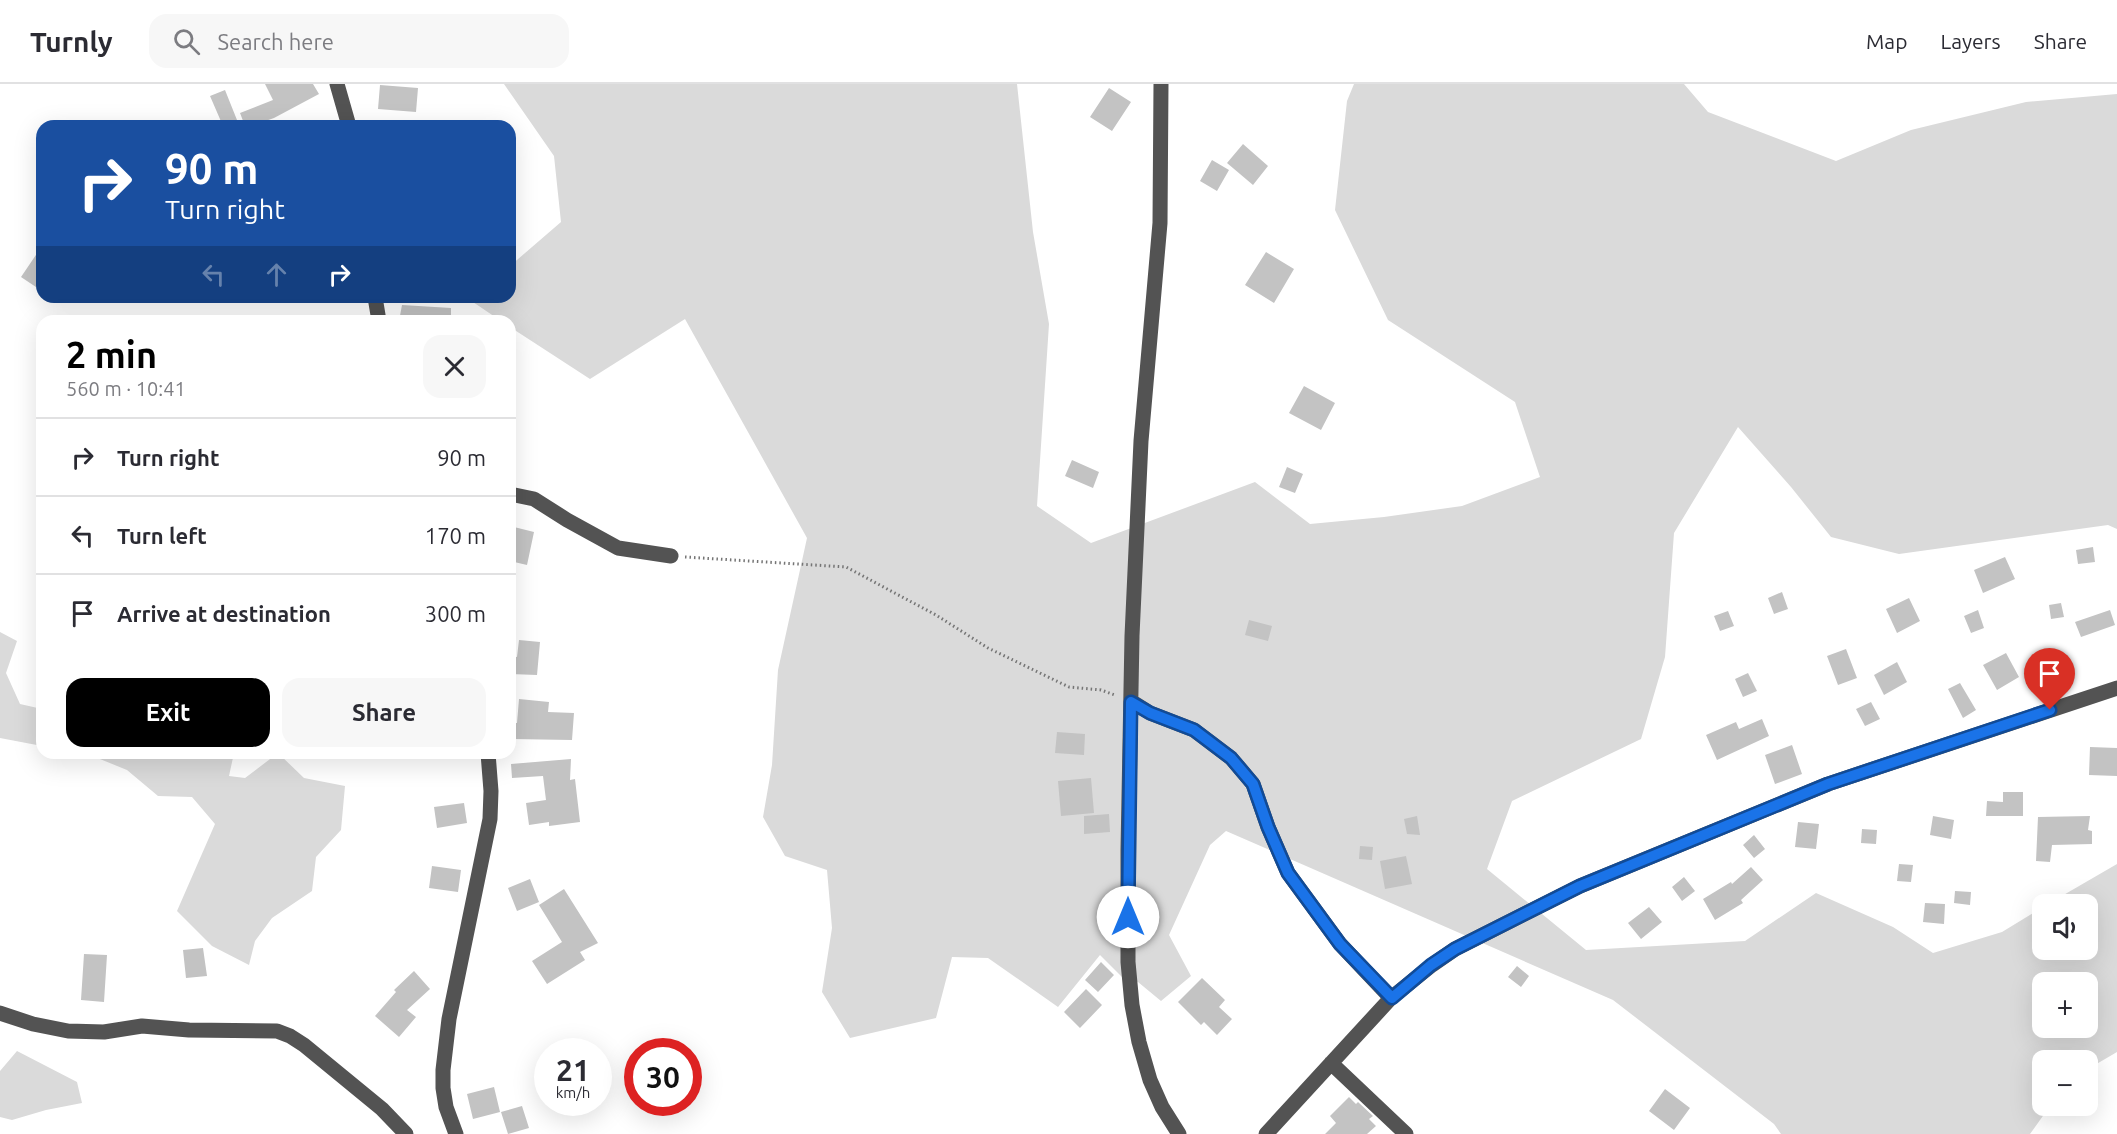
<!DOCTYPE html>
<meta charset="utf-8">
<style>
:root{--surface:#fff;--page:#f7f7f7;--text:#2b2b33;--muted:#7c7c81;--line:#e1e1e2;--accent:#000}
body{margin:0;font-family:Ubuntu,sans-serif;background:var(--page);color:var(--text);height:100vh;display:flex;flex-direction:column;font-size:22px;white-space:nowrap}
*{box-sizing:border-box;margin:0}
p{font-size:20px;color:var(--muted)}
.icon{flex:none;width:33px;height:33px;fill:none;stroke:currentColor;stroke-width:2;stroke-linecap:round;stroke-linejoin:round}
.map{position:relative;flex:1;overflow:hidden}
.sheet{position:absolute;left:36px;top:231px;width:480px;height:444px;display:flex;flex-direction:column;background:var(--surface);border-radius:18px;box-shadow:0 6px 24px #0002}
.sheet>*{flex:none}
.guide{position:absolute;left:36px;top:36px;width:480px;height:183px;border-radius:18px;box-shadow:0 6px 24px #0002;background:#1a4fa0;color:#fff;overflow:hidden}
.tools{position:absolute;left:2032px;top:810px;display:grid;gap:12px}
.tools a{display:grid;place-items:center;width:66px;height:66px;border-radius:12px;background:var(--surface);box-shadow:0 6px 24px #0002;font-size:30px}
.speed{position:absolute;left:534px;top:954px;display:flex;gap:12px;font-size:30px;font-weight:700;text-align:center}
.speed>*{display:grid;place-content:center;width:78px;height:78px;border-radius:50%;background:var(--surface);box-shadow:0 6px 24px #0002;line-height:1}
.speed small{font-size:15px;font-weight:400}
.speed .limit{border:9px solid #d22;background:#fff;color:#111}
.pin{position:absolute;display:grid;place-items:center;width:51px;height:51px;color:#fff;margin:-62px -26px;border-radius:50% 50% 50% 0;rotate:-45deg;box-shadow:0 0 6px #0007}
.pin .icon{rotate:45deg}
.me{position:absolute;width:66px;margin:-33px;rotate:0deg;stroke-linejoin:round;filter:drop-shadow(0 0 4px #0008)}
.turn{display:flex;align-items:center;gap:21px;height:126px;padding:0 30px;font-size:27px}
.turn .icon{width:78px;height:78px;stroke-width:2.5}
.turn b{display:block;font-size:42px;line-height:51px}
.lanes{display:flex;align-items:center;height:57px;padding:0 30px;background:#0003;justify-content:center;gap:30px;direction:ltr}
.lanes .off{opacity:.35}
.round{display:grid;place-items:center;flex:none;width:63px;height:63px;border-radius:18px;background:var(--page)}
.headline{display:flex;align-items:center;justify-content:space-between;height:102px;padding:0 30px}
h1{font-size:36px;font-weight:700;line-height:45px;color:var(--accent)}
.action{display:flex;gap:12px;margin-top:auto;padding:12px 30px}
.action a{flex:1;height:69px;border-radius:18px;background:var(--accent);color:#fff;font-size:24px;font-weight:700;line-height:69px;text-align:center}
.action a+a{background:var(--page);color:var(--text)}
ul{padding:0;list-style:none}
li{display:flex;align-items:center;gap:18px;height:78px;padding:0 30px;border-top:2px solid var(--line)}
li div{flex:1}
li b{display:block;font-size:22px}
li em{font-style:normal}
header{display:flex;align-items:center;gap:36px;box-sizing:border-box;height:84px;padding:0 30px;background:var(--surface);border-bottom:2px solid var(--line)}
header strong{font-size:28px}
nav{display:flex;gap:33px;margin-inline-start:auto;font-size:21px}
.search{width:420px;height:54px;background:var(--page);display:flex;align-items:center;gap:15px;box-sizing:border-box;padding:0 21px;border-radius:18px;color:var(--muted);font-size:22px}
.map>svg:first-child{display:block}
.green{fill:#dadada;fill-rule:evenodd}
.building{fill:#c3c3c3}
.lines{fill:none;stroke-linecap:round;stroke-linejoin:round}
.path{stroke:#757575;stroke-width:3;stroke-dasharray:1.5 3;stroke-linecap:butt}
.minor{stroke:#535353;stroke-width:15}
.route-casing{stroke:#114b97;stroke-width:15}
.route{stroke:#1a73e8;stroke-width:10}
</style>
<header>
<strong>Turnly</strong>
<div class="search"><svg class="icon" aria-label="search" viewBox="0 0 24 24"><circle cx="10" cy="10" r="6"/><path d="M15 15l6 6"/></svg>Search here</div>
<nav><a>Map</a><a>Layers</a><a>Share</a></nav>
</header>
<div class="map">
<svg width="2117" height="1050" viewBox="0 0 2117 1050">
<rect width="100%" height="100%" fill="#fff"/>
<path class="green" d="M 504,0 L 1017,0 L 1033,148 L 1049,240 L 1037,422 L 1091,459 L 1255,398 L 1310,440 L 1384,433 L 1462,422 L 1540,393 L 1515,318 L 1388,236 L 1335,126 L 1347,17 L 1354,0 L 1684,0 L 1708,28 L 1836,77 L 1911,46 L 2026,18 L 2117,10 L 2117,445 L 2108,441 L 1899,470 L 1831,453 L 1791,403 L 1738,343 L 1674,449 L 1665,573 L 1641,655 L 1512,717 L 1487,785 L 1586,866 L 1745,857 L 1816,809 L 1893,843 L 1933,869 L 2002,848 L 2043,823 L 2043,866 L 2088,866 L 2088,820 L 2048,820 L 2117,780 L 2117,968 L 2088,985 L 2088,976 L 2043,976 L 2043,1022 L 2050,1022 L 2030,1050 L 1781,1050 L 1774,1040 L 1613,916 L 1226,747 L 1210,761 L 1169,851 L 1191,892 L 1161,917 L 1138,898 L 1122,893 L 1100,871 L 1058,923 L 988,874 L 952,873 L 936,934 L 850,954 L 822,908 L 832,844 L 827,786 L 785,772 L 763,733 L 772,681 L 778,586 L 807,454 L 685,235 L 590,295 L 510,243 L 510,237 L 501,237 L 470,216 L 473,213 L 510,213 L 510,182 L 561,138 L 554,72 ZM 2043,898 L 2088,898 L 2088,944 L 2043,944 Z
M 0,548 L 17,557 L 6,589 L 20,620 L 42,625 L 42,662 L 0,654 Z
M 78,669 L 234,669 L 229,692 L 245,694 L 278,669 L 304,694 L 345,702 L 341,746 L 316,773 L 312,807 L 272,834 L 255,857 L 249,881 L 212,862 L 177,827 L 215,740 L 192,713 L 158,712 L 127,686 L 95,673 Z
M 17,967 L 77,998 L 82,1019 L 46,1026 L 12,1036 L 0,1033 L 0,987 Z"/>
<path class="building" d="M 265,0 L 313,0 L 319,10 L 274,34 L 251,42 L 245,42 L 240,29 L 273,16 Z
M 380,1 L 418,4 L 416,28 L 378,25 Z
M 1109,4 L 1131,18 L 1112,47 L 1090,33 Z
M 225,6 L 237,36 L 223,42 L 210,12 Z
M 1243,60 L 1268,82 L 1253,101 L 1227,79 Z
M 1212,76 L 1229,86 L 1217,107 L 1200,97 Z
M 42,162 L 42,207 L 21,193 Z
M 1266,168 L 1294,185 L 1274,219 L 1245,201 Z
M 402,221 L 451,224 L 451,237 L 399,237 Z
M 1304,302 L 1335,319 L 1321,346 L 1289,329 Z
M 1072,376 L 1099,388 L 1093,404 L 1065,392 Z
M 1287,383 L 1303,390 L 1295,409 L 1279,403 Z
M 510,442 L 534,448 L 527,481 L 510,477 Z
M 2093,463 L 2095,478 L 2078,480 L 2076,466 Z
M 2005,473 L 2015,495 L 1983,509 L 1974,486 Z
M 1782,508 L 1788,525 L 1774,530 L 1768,514 Z
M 1909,514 L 1920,537 L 1897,549 L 1886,525 Z
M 2061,519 L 2064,533 L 2051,535 L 2049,521 Z
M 1978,526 L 1984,544 L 1971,549 L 1964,532 Z
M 2110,526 L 2115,541 L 2081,553 L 2075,538 Z
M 1728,527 L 1734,542 L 1720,547 L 1714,532 Z
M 1249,536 L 1272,542 L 1268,557 L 1245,551 Z
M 519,556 L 540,558 L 537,591 L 510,590 L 511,572 L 517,573 Z
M 1846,565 L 1857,594 L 1838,601 L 1827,572 Z
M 2006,569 L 2019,593 L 1997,606 L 1983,581 Z
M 1897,578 L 1907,598 L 1884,611 L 1874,591 Z
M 1748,589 L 1757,607 L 1743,613 L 1735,595 Z
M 1960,599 L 1976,626 L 1963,634 L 1948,605 Z
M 519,615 L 549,618 L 548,628 L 574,629 L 572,656 L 512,655 L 512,639 L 517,639 Z
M 1871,618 L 1880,635 L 1865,642 L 1856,625 Z
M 1762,635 L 1769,652 L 1717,676 L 1706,651 L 1736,638 L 1739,645 Z
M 1057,648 L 1085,650 L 1084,671 L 1055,669 Z
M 1792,661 L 1802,690 L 1775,700 L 1765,671 Z
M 2090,663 L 2117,664 L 2117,692 L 2089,691 Z
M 571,675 L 570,696 L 575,695 L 580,738 L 549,742 L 549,738 L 529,741 L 526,719 L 546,716 L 543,692 L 512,694 L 511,680 Z
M 1091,694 L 1094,729 L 1061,732 L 1058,697 Z
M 2003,708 L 2023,708 L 2023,732 L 1986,732 L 1987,717 L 2003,718 Z
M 464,719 L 467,739 L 437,744 L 434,723 Z
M 1109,730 L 1110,748 L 1084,750 L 1084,732 Z
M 1417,732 L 1420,751 L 1407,750 L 1404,735 Z
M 1933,732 L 1954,736 L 1951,755 L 1930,751 Z
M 2090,732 L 2088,746 L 2092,747 L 2092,760 L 2052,761 L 2050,778 L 2036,777 L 2038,733 Z
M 1798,738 L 1819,740 L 1816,765 L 1795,763 Z
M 1862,745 L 1877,746 L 1876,760 L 1861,759 Z
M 1754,751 L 1765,765 L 1754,774 L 1743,761 Z
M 1360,762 L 1373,763 L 1372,776 L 1359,775 Z
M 1406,772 L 1412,800 L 1385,805 L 1380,777 Z
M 1899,780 L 1913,781 L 1911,798 L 1897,797 Z
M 432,782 L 461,786 L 458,808 L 429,804 Z
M 1751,783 L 1763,796 L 1741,816 L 1743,819 L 1715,836 L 1703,815 L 1731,798 L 1732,800 Z
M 1684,793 L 1695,807 L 1682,817 L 1672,803 Z
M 530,795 L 539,818 L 517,827 L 508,804 Z
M 564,805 L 598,859 L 580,868 L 585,876 L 547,900 L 532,877 L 562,858 L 539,821 Z
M 1955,807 L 1971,808 L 1970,821 L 1954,819 Z
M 1925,819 L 1945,820 L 1944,840 L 1923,838 Z
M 1649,823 L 1662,838 L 1641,855 L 1628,839 Z
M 203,864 L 207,892 L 186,894 L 183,866 Z
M 84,870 L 107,871 L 104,918 L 81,916 Z
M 1101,878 L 1114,891 L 1098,908 L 1085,896 Z
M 1517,882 L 1529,892 L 1521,903 L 1508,893 Z
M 414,887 L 430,905 L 407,926 L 416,933 L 399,953 L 375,932 L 396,908 L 394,906 Z
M 1202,894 L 1225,916 L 1219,923 L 1232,935 L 1217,951 L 1204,938 L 1201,941 L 1178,918 Z
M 1086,905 L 1102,921 L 1080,944 L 1064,928 Z
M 494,1003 L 500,1028 L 473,1035 L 467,1010 Z
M 1665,1005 L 1690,1024 L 1674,1046 L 1649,1027 Z
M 1349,1013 L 1356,1020 L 1358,1018 L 1373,1032 L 1369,1035 L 1376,1042 L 1367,1050 L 1325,1050 L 1336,1039 L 1330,1032 Z
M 522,1022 L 529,1044 L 508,1050 L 501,1028 Z"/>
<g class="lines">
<path class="path" d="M 685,473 L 846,483 L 936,531 L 988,564 L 1069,603 L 1101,606 L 1115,611"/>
<path class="minor" d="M 337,0 L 349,42
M 1161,0 L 1160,139 L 1141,357 L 1132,552 L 1128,766 L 1128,878 L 1132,921 L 1139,958 L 1150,996 L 1162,1023 L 1179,1050
M 375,213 L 379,237
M 510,410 L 534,415 L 567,436 L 618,464 L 671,472
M 1131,617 L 1150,629 L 1194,646 L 1231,674 L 1253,700 L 1268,743 L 1288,789 L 1340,860 L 1391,914
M 0,929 L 33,940 L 68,947 L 104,948 L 142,942 L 189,946 L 277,947 L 290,952 L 304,961 L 382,1025 L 406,1050
M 1331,979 L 1406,1050
M 456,1050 L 446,1023 L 443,1004 L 443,986 L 449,935 L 490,735 L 491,707 L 488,669
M 1266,1050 L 1391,914 L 1432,881 L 1455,865 L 1580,802 L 1828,700 L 2117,604"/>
</g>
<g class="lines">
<g class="route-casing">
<path id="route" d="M 1128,833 L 1131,618 L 1150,629 L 1194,646 L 1231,674 L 1253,700 L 1268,743 L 1288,789 L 1340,860 L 1392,914 L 1431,881 L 1455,865 L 1580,802 L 1828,700 L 2050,626"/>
</g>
<use href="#route" class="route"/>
</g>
</svg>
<div class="tools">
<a><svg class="icon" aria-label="sound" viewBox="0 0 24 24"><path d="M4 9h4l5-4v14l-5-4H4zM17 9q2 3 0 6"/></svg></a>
<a>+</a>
<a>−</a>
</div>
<div class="speed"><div>21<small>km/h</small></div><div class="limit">30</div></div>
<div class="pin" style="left:2050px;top:626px;background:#d93025"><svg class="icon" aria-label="arrive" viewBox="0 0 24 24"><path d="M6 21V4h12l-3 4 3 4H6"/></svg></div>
<svg class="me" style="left:1128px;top:833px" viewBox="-20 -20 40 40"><circle r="19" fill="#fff"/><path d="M0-13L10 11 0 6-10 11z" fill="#1a73e8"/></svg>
<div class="guide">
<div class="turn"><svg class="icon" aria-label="right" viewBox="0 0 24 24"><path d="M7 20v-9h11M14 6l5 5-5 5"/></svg><div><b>90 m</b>Turn right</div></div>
<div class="lanes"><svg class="icon off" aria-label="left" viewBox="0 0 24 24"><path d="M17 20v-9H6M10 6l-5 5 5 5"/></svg><svg class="icon off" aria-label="ahead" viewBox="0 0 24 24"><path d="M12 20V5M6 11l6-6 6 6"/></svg><svg class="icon" aria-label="right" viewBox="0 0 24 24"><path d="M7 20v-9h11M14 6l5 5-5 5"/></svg></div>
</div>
<section class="sheet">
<div class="headline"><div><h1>2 min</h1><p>560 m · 10:41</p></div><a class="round"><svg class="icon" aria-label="close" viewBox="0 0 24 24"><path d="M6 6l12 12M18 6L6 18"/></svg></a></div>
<ul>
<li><svg class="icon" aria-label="right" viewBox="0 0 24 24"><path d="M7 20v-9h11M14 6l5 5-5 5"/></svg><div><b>Turn right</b></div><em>90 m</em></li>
<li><svg class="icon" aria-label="left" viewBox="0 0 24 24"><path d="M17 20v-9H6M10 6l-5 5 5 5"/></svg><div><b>Turn left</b></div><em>170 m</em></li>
<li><svg class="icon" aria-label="arrive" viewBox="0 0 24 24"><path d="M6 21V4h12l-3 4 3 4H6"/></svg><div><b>Arrive at destination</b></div><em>300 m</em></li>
</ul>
<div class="action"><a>Exit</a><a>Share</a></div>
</section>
</div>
